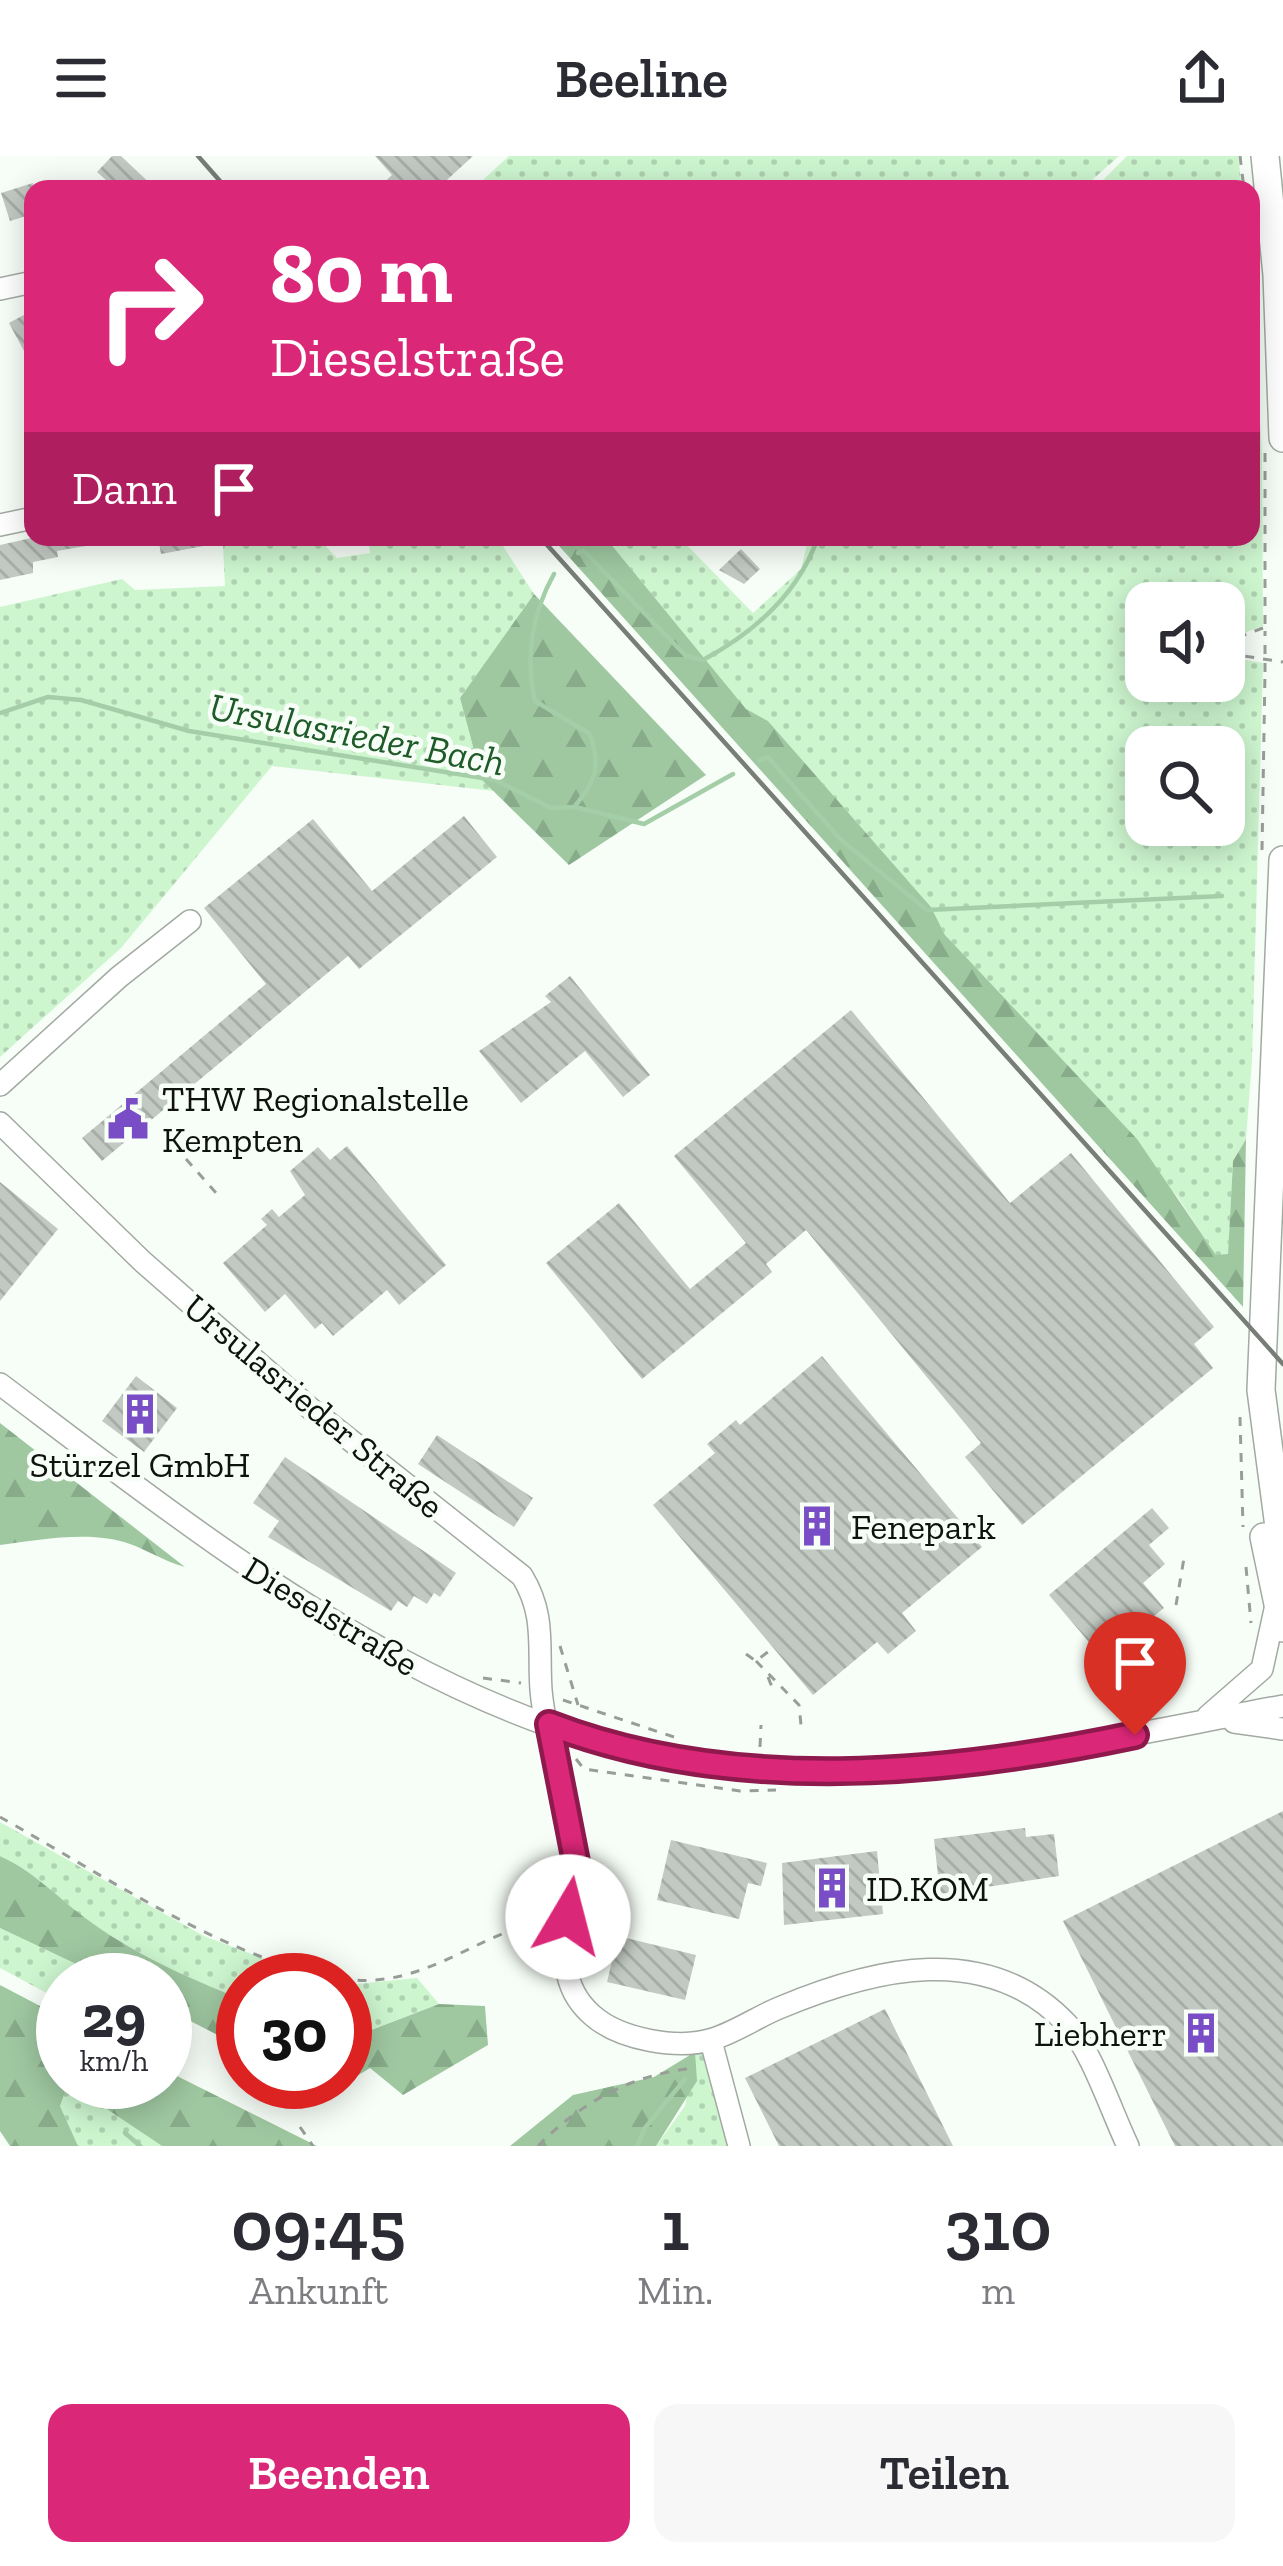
<!DOCTYPE html>
<html lang="de">
<meta charset="utf-8">
<style>
:root{--surface:#fff;--page:#f7f7f7;--text:#2b2b33;--muted:#7c7c81;--accent:#db2777}
body{margin:0;font-family:"Zilla Slab",serif;background:var(--page);color:var(--text);height:100vh;display:flex;flex-direction:column;font-size:45px;white-space:nowrap}
*{box-sizing:border-box;margin:0}
p{font-size:39px;color:var(--muted)}
.icon{flex:none;width:66px;height:66px;fill:none;stroke:currentColor;stroke-width:2;stroke-linecap:round;stroke-linejoin:round}
.map{position:relative;height:1990px;overflow:hidden}
.drawer{display:flex;flex-direction:column;background:var(--surface);flex:1}
.drawer>*{flex:none}
.banner{position:absolute;left:24px;top:24px;width:1236px;height:366px;border-radius:24px;box-shadow:0 6px 30px #0003;background:#db2777;color:#fff;overflow:hidden}
.tools{position:absolute;left:1125px;top:426px;display:grid;gap:24px}
.tools a{display:grid;place-items:center;width:120px;height:120px;border-radius:24px;background:var(--surface);box-shadow:0 6px 30px #0003;font-size:60px}
.speed{position:absolute;left:36px;top:1797px;display:flex;gap:24px;font-size:60px;font-weight:700;text-align:center}
.speed>*{display:grid;place-content:center;width:156px;height:156px;border-radius:50%;background:var(--surface);box-shadow:0 6px 30px #0003;line-height:1}
.speed small{font-size:30px;font-weight:400}
.speed .limit{border:18px solid #d22;background:#fff;color:#111}
.pin{position:absolute;display:grid;place-items:center;width:102px;height:102px;color:#fff;margin:-123px -51px;border-radius:50% 50% 50% 0;rotate:-45deg;box-shadow:0 0 12px #0007}
.pin .icon{rotate:45deg}
.me{position:absolute;width:132px;margin:-66px;rotate:8deg;stroke-linejoin:round;filter:drop-shadow(0 0 9px #0008)}
.turn{display:flex;align-items:center;gap:42px;height:252px;padding:0 48px;font-size:54px}
.turn .icon{width:156px;height:156px;stroke-width:2.5}
.turn b{display:block;font-size:84px;line-height:102px}
.then{display:flex;align-items:center;height:114px;padding:0 48px;background:#0003;gap:24px;font-size:45px}
.eta{display:flex;justify-content:space-evenly;align-items:center;height:204px;text-align:center}
.eta b{font-size:72px;font-weight:600;line-height:84px}
.button{display:flex;gap:24px;margin-top:auto;padding:24px 48px}
.button a{flex:1;height:138px;border-radius:24px;background:var(--accent);color:#fff;font-size:48px;font-weight:600;line-height:138px;text-align:center}
.button a+a{background:var(--page);color:var(--text)}
header{display:flex;justify-content:space-between;align-items:center;height:156px;padding:0 48px;background:var(--surface);font-size:54px;font-weight:600}
.map>svg:first-child{display:block}
.grass{fill:url(#grass-dots);fill-rule:evenodd}
.forest{fill:url(#forest-firs)}
.lines{fill:none;stroke-linecap:round;stroke-linejoin:round}
.stream{stroke:#a4cea7;stroke-width:4.5}
.building{fill:url(#building-back-hatch)}
.minor-casing{stroke:#a2a9a2;stroke-width:24}
.major-casing{stroke:#a2a9a2;stroke-width:30}
.path{stroke:#989d98;stroke-width:3;stroke-dasharray:9 9;stroke-linecap:butt}
.minor{stroke:#fff;stroke-width:21}
.major{stroke:#fff;stroke-width:27}
.rail{stroke:#787d78;stroke-width:4.5}
.path-bridge{stroke:#989d98;stroke-width:3;stroke-dasharray:9 9;stroke-linecap:butt}
.route-casing{stroke:#8e194d;stroke-width:30}
.route{stroke:#db2777;stroke-width:21}
.labels{text-anchor:middle;dominant-baseline:central;stroke-width:9;stroke-linejoin:round;paint-order:stroke}
.poi-label{font-size:36px;fill:#0f120f;stroke:#f7fef7;text-anchor:start}
.street-label{font-size:36px;fill:#0f120f;stroke:#f7fef7}
.water-label{font-size:39px;font-style:italic;fill:#1f5a29;stroke:#f7fef7}
</style>
<header><svg class="icon" aria-label="menu" viewBox="0 0 24 24"><path d="M4 6h16M4 12h16M4 18h16"/></svg>Beeline<svg class="icon" aria-label="share" viewBox="0 0 24 24"><path d="M12 15V3M7 8l5-5 5 5M5 13v7h14v-7"/></svg></header>
<div class="map">
<svg width="1283" height="1990" viewBox="0 0 1283 1990">
<defs>
<pattern id="grass-dots" width="8" height="8" patternUnits="userSpaceOnUse" patternTransform="scale(3)"><rect width="8" height="8" fill="#cdf6cf"/><path d="M2 2h.1M6 6h.1" fill="none" stroke="#afd2b1" stroke-width="1.8" stroke-linecap="round"/></pattern>
<pattern id="forest-firs" width="22" height="20" patternUnits="userSpaceOnUse" patternTransform="scale(3)"><rect width="22" height="20" fill="#9fc8a1"/><path d="M5 1l3.5 6h-7zM16 11l3.5 6h-7z" fill="#88ab89"/></pattern>
<pattern id="building-back-hatch" width="6" height="6" patternUnits="userSpaceOnUse" patternTransform="scale(3)"><rect width="6" height="6" fill="#c2c9c2"/><path d="M-1 5l2 2M0 0l6 6M5-1l2 2" fill="none" stroke="#a6aca6"/></pattern>
</defs>
<rect width="100%" height="100%" fill="#f7fef7"/>
<path class="grass" d="M 509,0 L 1119,0 L 1082,33 L 473,33 Z
M 1127,0 L 1238,0 L 1242,33 L 1094,33 Z
M 1251,107 L 1262,298 L 1263,470 L 1224,484 L 1224,447 L 1146,447 L 1146,525 L 1224,525 L 1224,500 L 1263,507 L 1252,905 L 1246,983 L 1233,1005 L 1228,1099 L 1216,1099 L 1177,1040 L 945,779 L 931,751 L 768,565 L 746,553 L 605,381 L 679,381 L 753,457 L 801,413 L 809,381 L 1251,381 ZM 1146,591 L 1224,591 L 1224,669 L 1146,669 Z
M 264,381 L 317,381 L 337,402 L 370,397 L 368,381 L 497,381 L 534,438 L 460,542 L 482,624 L 494,635 L 272,610 L 121,792 L 0,901 L 0,451 L 122,423 L 135,434 L 225,430 L 223,390 Z
M 0,1666 L 204,1780 L 320,1824 L 243,1824 L 243,1844 C 187,1821 133,1798 84,1761 C 55,1740 33,1715 0,1700 Z
M 0,1772 L 110,1824 L 63,1824 L 63,1846 L 0,1812 Z
M 417,1822 L 439,1848 L 365,1876 L 345,1873 L 345,1829 Z
M 707,1893 L 732,1990 L 656,1990 L 685,1950 L 695,1896 Z
M 67,1926 L 162,1990 L 78,1990 L 60,1950 Z"/>
<path class="forest" d="M 551,381 L 605,381 L 746,553 L 768,565 L 931,751 L 945,779 L 1137,983 L 1216,1099 L 1228,1098 L 1233,1005 L 1246,983 L 1243,1151 Z
M 534,438 L 706,619 L 569,709 L 482,624 L 460,542 Z
M 0,1268 L 0,1267 L 185,1411 C 163,1405 144,1392 124,1386 C 86,1375 38,1384 0,1389 Z
M 0,1700 C 33,1715 55,1739 84,1761 C 133,1798 187,1821 243,1844 L 243,1892 L 165,1852 L 165,1824 L 110,1824 L 0,1772 Z
M 0,1829 L 63,1862 L 63,1926 L 165,1926 L 165,1914 L 317,1990 L 162,1990 L 68,1927 L 60,1950 L 78,1990 L 10,1990 L 0,1975 Z
M 439,1848 L 485,1850 L 488,1889 L 403,1939 L 370,1912 L 342,1929 L 332,1926 L 345,1926 L 345,1873 L 366,1876 Z
M 695,1896 L 697,1925 L 656,1990 L 510,1990 L 573,1939 L 654,1921 Z"/>
<g class="lines">
<path class="stream" d="M 578,397 L 584,395 L 686,500 L 703,504 C 755,476 799,437 818,381
M 0,557 L 48,541 L 81,544 L 189,575 L 495,624 L 551,652 L 574,651 C 596,625 601,610 590,578 L 535,545 C 525,502 532,457 554,418
M 759,605 L 768,601 L 841,684 L 927,754 L 1222,740
M 575,651 L 644,668 L 733,618
M 125,1977 L 140,1990
M 637,1990 L 645,1972 L 685,1923"/>
</g>
<path class="building" d="M 112,0 L 121,0 L 156,33 L 116,33 L 97,16 Z
M 375,0 L 473,0 L 437,33 L 377,33 L 392,19 Z
M 33,27 L 33,58 L 10,65 L 1,37 Z
M 33,154 L 33,190 L 24,195 L 9,167 Z
M 36,381 L 97,381 L 97,388 L 57,395 L 58,401 L 33,406 L 33,417 L 0,424 L 0,389 Z
M 158,381 L 213,381 L 214,388 L 161,398 Z
M 741,393 L 760,413 L 744,428 L 719,414 Z
M 464,660 L 497,701 L 359,813 L 348,800 L 102,1005 L 82,982 L 266,828 L 204,752 L 313,663 L 372,735 Z
M 570,820 L 650,919 L 623,941 L 585,895 L 521,947 L 479,895 L 551,846 L 545,840 Z
M 851,854 L 1010,1047 L 1071,997 L 1214,1171 L 1194,1188 L 1213,1212 L 1022,1369 L 965,1301 L 981,1287 L 806,1074 L 766,1108 L 772,1116 L 642,1223 L 546,1107 L 619,1047 L 690,1133 L 746,1087 L 674,1000 Z
M 347,990 L 446,1109 L 399,1149 L 387,1134 L 333,1180 L 322,1167 L 315,1173 L 285,1138 L 265,1156 L 223,1107 L 267,1069 L 261,1063 L 272,1053 L 279,1061 L 305,1039 L 290,1015 L 318,991 L 330,1004 Z
M 0,1026 L 58,1073 L 0,1145 Z
M 822,1200 L 982,1391 L 902,1457 L 916,1475 L 888,1498 L 877,1486 L 813,1539 L 653,1349 L 715,1297 L 707,1288 L 736,1264 L 740,1269 Z
M 136,1220 L 177,1252 L 144,1296 L 102,1265 Z
M 437,1279 L 533,1342 L 514,1371 L 418,1308 Z
M 285,1301 L 456,1417 L 440,1441 L 434,1437 L 427,1448 L 414,1440 L 407,1451 L 398,1445 L 391,1455 L 268,1381 L 279,1365 L 253,1347 Z
M 1152,1352 L 1169,1372 L 1149,1389 L 1165,1408 L 1143,1427 L 1164,1452 L 1143,1469 L 1155,1484 L 1116,1518 L 1049,1439 Z
M 1283,1655 L 1283,1990 L 1175,1990 L 1063,1765 Z
M 1025,1672 L 1026,1681 L 1054,1678 L 1059,1720 L 940,1738 L 934,1683 Z
M 671,1684 L 767,1707 L 761,1730 L 748,1727 L 739,1763 L 657,1744 Z
M 877,1695 L 883,1758 L 784,1769 L 782,1707 Z
M 618,1780 L 696,1799 L 685,1844 L 607,1826 Z
M 885,1853 L 953,1990 L 779,1990 L 745,1922 Z"/>
<g class="lines">
<g class="minor-casing">
<path id="minor" d="M 0,133 L 33,126
M 0,369 L 33,362
M 0,929 L 119,821 L 190,765
M 0,967 L 143,1106 L 311,1253 L 522,1420 C 546,1459 538,1491 541,1534 C 546,1591 572,1647 576,1704 C 580,1757 542,1815 592,1859 C 620,1884 679,1894 713,1883 C 736,1876 757,1861 779,1852 C 874,1812 987,1784 1067,1868 C 1091,1893 1112,1957 1128,1990
M 0,1228 C 238,1407 492,1615 805,1616 C 967,1617 1126,1579 1283,1550
M 1208,1560 L 1262,1513 L 1276,1449
M 1234,1566 L 1283,1573
M 711,1885 L 739,1990"/>
</g>
<g class="major-casing">
<path id="major" d="M 1265,0 L 1277,119 L 1283,282
M 1283,704 L 1261,1234 L 1283,1401
M 1264,1381 L 1283,1472"/>
</g>
<path class="path" d="M 1240,0 L 1244,33
M 1265,297 L 1265,475
M 1263,472 L 1225,486 L 1225,497 L 1283,506
M 1262,694 L 1265,516
M 186,1003 L 218,1039
M 1240,1261 L 1243,1371
M 1246,1411 L 1251,1467
M 1176,1449 L 1184,1402
M 560,1490 L 578,1549
M 746,1498 L 756,1505 L 773,1492
M 756,1505 L 799,1549 L 801,1569
M 768,1521 L 772,1531
M 483,1522 L 521,1527
M 563,1544 L 674,1581
M 760,1591 L 761,1569
M 576,1603 L 584,1613 L 740,1635 L 776,1634
M 0,1661 C 95,1713 277,1839 385,1823 C 443,1815 490,1774 548,1764
M 300,1971 L 313,1990
M 538,1990 C 581,1946 633,1918 695,1912"/>
<use href="#minor" class="minor"/>
<use href="#major" class="major"/>
<path class="rail" d="M 198,0 L 227,33
M 540,381 L 1283,1208"/>
<path class="path-bridge" d="M 1265,516 L 1265,475"/>
</g>
<g class="lines">
<g class="route-casing">
<path id="route" d="M 568,1761 L 577,1711 L 549,1568 C 733,1639 946,1619 1135,1579"/>
</g>
<use href="#route" class="route"/>
</g>
<defs>
<g id="civic-bare" transform="scale(3.24)"><path d="M-.6-6.5H3V-4.5H.6V-3L4-1V1h2V6H-6V1h2V-1L-.6-3ZM-1.2 2.5V6h2.4V2.5Z" fill="#794dc5" stroke="#f7fef7" stroke-width="2.5" paint-order="stroke"/></g>
<g id="building-bare" transform="scale(3.24)"><path d="M-4-6H4V6H1V3H-1V6H-4ZM-2.5-4.3h1.7v1.8h-1.7ZM.8-4.3h1.7v1.8H.8ZM-2.5-1h1.7V.8h-1.7ZM.8-1h1.7V.8H.8Z" fill="#794dc5" stroke="#f7fef7" stroke-width="2.5" paint-order="stroke"/></g>
</defs>
<g fill-rule="evenodd">
<use href="#civic-bare" x="128" y="963"/>
<use href="#building-bare" x="140" y="1258"/>
<use href="#building-bare" x="817" y="1370"/>
<use href="#building-bare" x="832" y="1732"/>
<use href="#building-bare" x="1201" y="1877"/>
</g>
<g class="labels">
<g class="poi-label">
<text x="162" y="942">THW Regionalstelle<tspan x="162" dy="41">Kempten</tspan></text>
<text x="140" y="1308" text-anchor="middle">Stürzel GmbH</text>
<text x="851" y="1370">Fenepark</text>
<text x="866" y="1732">ID.KOM</text>
<text x="1167" y="1877" text-anchor="end">Liebherr</text>
</g>
<g class="street-label">
<text transform="translate(314 1250) rotate(40)">Ursulasrieder Straße</text>
<text transform="translate(331 1460) rotate(31)">Dieselstraße</text>
</g>
<g class="water-label">
<text transform="translate(357 578) rotate(11)">Ursulasrieder Bach</text>
</g>
</g>
</svg>
<div class="tools">
<a><svg class="icon" aria-label="sound" viewBox="0 0 24 24"><path d="M4 9h4l5-4v14l-5-4H4zM17 9q2 3 0 6"/></svg></a>
<a><svg class="icon" aria-label="search" viewBox="0 0 24 24"><circle cx="10" cy="10" r="6"/><path d="M15 15l6 6"/></svg></a>
</div>
<div class="speed"><div>29<small>km/h</small></div><div class="limit">30</div></div>
<div class="pin" style="left:1135px;top:1579px;background:#d93025"><svg class="icon" aria-label="arrive" viewBox="0 0 24 24"><path d="M6 21V4h12l-3 4 3 4H6"/></svg></div>
<svg class="me" style="left:568px;top:1761px" viewBox="-20 -20 40 40"><circle r="19" fill="#fff"/><path d="M0-13L10 11 0 6-10 11z" fill="#db2777"/></svg>
<div class="banner">
<div class="turn"><svg class="icon" aria-label="right" viewBox="0 0 24 24"><path d="M7 20v-9h11M14 6l5 5-5 5"/></svg><div><b>80 m</b>Dieselstraße</div></div>
<div class="then">Dann<svg class="icon" aria-label="arrive" viewBox="0 0 24 24"><path d="M6 21V4h12l-3 4 3 4H6"/></svg></div>
</div>
</div>
<section class="drawer">
<div class="eta">
<div><b>09:45</b><p>Ankunft</p></div>
<div><b>1</b><p>Min.</p></div>
<div><b>310</b><p>m</p></div>
</div>
<div class="button"><a>Beenden</a><a>Teilen</a></div>
</section>
